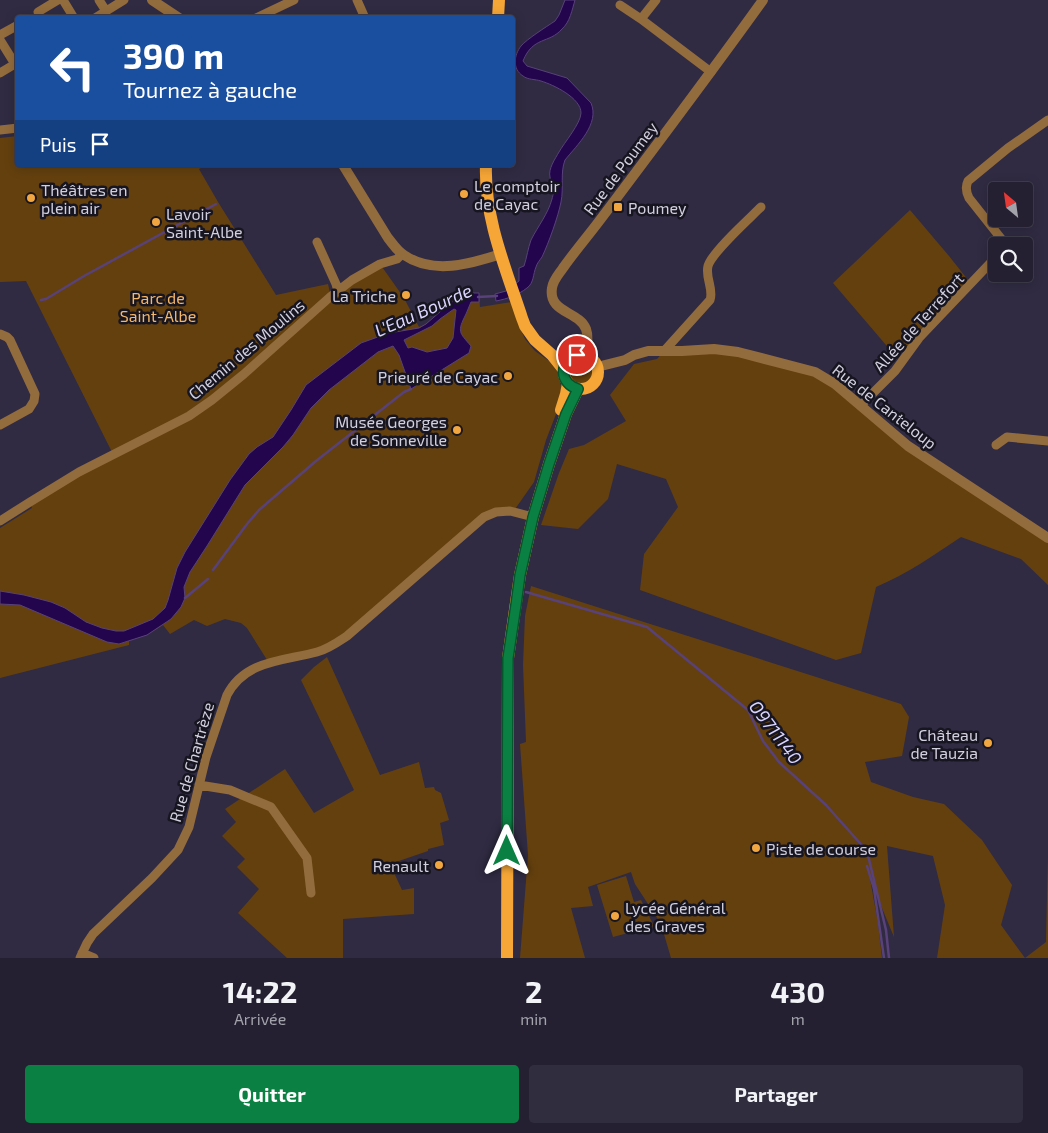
<!DOCTYPE html>
<html lang="fr">
<meta charset="utf-8">
<style>
:root{--surface:#242032;--page:#302d3e;--text:#f1f3f6;--muted:#a3a3ac;--line:#413e4d;--accent:#0b8043}
body{margin:0;font-family:"Exo 2",sans-serif;background:var(--page);color:var(--text);height:100vh;display:flex;flex-direction:column;font-size:19px;white-space:nowrap}
*{box-sizing:border-box;margin:0}
p{font-size:16px;color:var(--muted)}
.icon{flex:none;width:28px;height:28px;fill:none;stroke:currentColor;stroke-width:2;stroke-linecap:round;stroke-linejoin:round}
.map{position:relative;height:958px;overflow:hidden}
.side{display:flex;flex-direction:column;background:var(--surface);flex:1}
.side>*{flex:none}
.hud{position:absolute;left:15px;top:15px;width:500px;height:152px;border-radius:5px;box-shadow:0 2px 12px #0003,0 0 0 1px var(--line);background:#1a4fa0;color:#fff;overflow:hidden}
.needle{width:32px;rotate:331deg}
.fabs{position:absolute;left:988px;top:182px;display:grid;gap:10px}
.fabs a{display:grid;place-items:center;width:45px;height:45px;border-radius:5px;background:var(--surface);box-shadow:0 2px 12px #0003,0 0 0 1px var(--line);font-size:25px}
.pin{position:absolute;display:grid;place-items:center;width:42px;height:42px;color:#fff;margin:-21px;border:2px solid #fff;border-radius:50%;box-shadow:0 1px 5px #0007}
.me{position:absolute;width:55px;margin:-28px;rotate:0deg;stroke-linejoin:round;filter:drop-shadow(0 0 4px #0008)}
.turn{display:flex;align-items:center;gap:18px;height:105px;padding:0 25px;font-size:22px}
.turn .icon{width:65px;height:65px;stroke-width:2.5}
.turn b{display:block;font-size:35px;line-height:42px}
.then{display:flex;align-items:center;height:48px;padding:0 25px;background:#0003;gap:10px;font-size:19px}
.eta{display:flex;justify-content:space-evenly;align-items:center;height:85px;text-align:center}
.eta b{font-size:30px;font-weight:700;line-height:35px}
.primary-button{display:flex;gap:10px;margin-top:auto;padding:10px 25px}
.primary-button a{flex:1;height:58px;border-radius:5px;background:var(--accent);color:#fff;font-size:20px;font-weight:700;line-height:58px;text-align:center}
.primary-button a+a{background:var(--page);color:var(--text)}
.map>svg:first-child{display:block}
.green{fill:#64400e}
.water{fill:#23054e;stroke:#584279;fill-rule:evenodd}
.lines{fill:none;stroke-linecap:round;stroke-linejoin:round}
.stream{stroke:#584279;stroke-width:2.5}
.minor{stroke:#936c3d;stroke-width:9}
.tertiary{stroke:#936c3d;stroke-width:10}
.primary{stroke:#f6a636;stroke-width:12}
.route-casing{stroke:#07532c;stroke-width:12}
.route{stroke:#0b8043;stroke-width:9}
.poi-dot{fill:#f1a640;stroke:#171520;stroke-width:2}
.labels{text-anchor:middle;dominant-baseline:central;stroke-width:5;stroke-linejoin:round;paint-order:stroke}
.street-label{font-size:16px;fill:#d2cfde;stroke:#171520}
.poi-label{font-size:16px;fill:#d2cfde;stroke:#171520;text-anchor:start}
.park-label{font-size:16px;fill:#f4b669;stroke:#171520}
.water-label{font-size:18px;font-style:italic;fill:#dbd4ff;stroke:#171520}
</style>
<div class="map">
<svg width="1048" height="958" viewBox="0 0 1048 958">
<rect width="100%" height="100%" fill="#302b42"/>
<path class="green" d="M 17,136 L 18,165 L 206,165 L 199,169 L 218,202 L 276,295 L 328,284 L 330,293 L 380,264 L 404,298 L 419,327 L 426,324 L 449,304 L 463,295 L 464,293 L 479,293 L 480,307 L 512,302 L 518,324 L 525,339 L 535,351 L 549,361 L 558,372 L 563,396 L 546,440 L 534,482 L 513,512 L 496,512 L 335,644 L 269,663 L 247,628 L 241,623 L 225,619 L 207,626 L 194,620 L 170,634 L 163,625 L 147,635 L 129,641 L 129,645 L 0,678 L 0,528 L 32,508 L 30,502 L 113,454 L 26,281 L 0,282 L 0,138 Z
M 910,210 L 949,256 L 968,280 L 917,334 L 905,351 L 892,352 L 833,283 Z
M 714,349 L 815,372 L 908,446 L 1048,538 L 1048,585 L 1021,559 L 961,537 C 934,555 907,574 876,587 L 861,653 L 836,660 L 640,590 L 644,554 L 678,507 L 666,479 L 617,464 L 608,499 L 578,529 L 541,525 L 559,473 L 569,449 L 584,445 L 626,421 L 610,395 L 634,364 L 657,359 L 665,350 Z
M568 372a13 13 0 1 1 26 0a13 13 0 1 1-26 0Z
M 531,586 L 901,704 L 909,717 L 902,756 L 865,762 L 871,782 L 913,797 L 944,804 L 982,840 L 1012,885 L 1001,925 L 1025,958 L 1046,942 L 1048,855 L 1048,958 L 937,958 L 945,905 L 933,856 L 887,846 L 894,937 L 870,879 L 878,923 L 882,958 L 671,958 L 661,924 L 635,884 L 631,872 L 588,887 L 593,906 L 571,908 L 585,958 L 520,958 L 528,855 L 520,744 L 526,742 L 523,665 L 525,616 Z
M 327,657 L 380,775 L 419,762 L 425,788 L 434,787 L 435,790 L 441,793 L 449,820 L 440,823 L 444,845 L 428,849 L 428,851 L 390,864 L 402,890 L 414,888 L 414,914 L 343,919 L 343,958 L 287,958 L 238,913 L 259,889 L 237,867 L 245,859 L 222,836 L 236,822 L 225,809 L 285,769 L 314,813 L 354,790 L 301,680 L 314,667 Z
M 626,876 L 634,902 L 641,900 L 654,926 L 613,937 L 597,885 Z"/>
<path class="water" d="M 565,0 L 575,0 C 572,10 570,22 562,29 C 549,44 533,36 523,61 L 527,66 L 567,78 L 591,103 C 600,124 577,145 565,160 C 560,173 564,187 561,202 C 558,217 549,242 542,257 C 540,260 537,263 536,267 C 533,274 534,283 527,288 C 518,295 507,299 496,301 L 495,294 L 506,291 L 519,281 L 519,268 L 524,266 C 527,257 528,248 531,240 C 538,226 548,214 552,199 C 553,195 555,188 553,184 C 552,179 551,183 550,177 C 548,169 555,159 559,152 C 564,143 581,123 581,113 C 581,98 554,85 541,81 C 535,79 528,80 523,76 C 512,69 514,55 521,46 C 527,39 546,27 555,21 L 559,15 Z
M 464,293 L 479,293 L 479,302 L 471,302 C 469,306 468,310 466,314 C 457,332 459,332 471,346 L 469,353 L 411,389 L 399,355 L 393,346 L 378,352 L 329,390 L 311,408 L 293,435 L 283,447 L 245,485 L 207,546 L 190,572 L 184,587 L 185,598 L 181,607 L 171,619 L 147,635 L 119,644 L 107,642 L 20,605 L 0,604 L 0,591 L 24,595 L 51,602 L 65,608 L 86,622 L 102,628 L 116,631 L 124,631 L 153,619 L 165,608 L 168,600 L 177,568 L 185,552 L 230,480 L 249,454 L 257,447 L 273,437 L 291,410 L 306,385 L 361,343 L 389,333 L 419,328 L 426,324 L 449,304 L 463,295 ZM 454,309 L 456,310 L 453,338 L 447,348 L 427,352 L 412,347 L 408,348 L 404,340 L 432,326 L 440,319 Z"/>
<g class="lines">
<path class="stream" d="M 478,297 L 497,296
M 41,300 L 46,299 L 84,276 L 216,204
M 213,570 L 247,524 L 259,510 L 316,461 L 404,392 L 411,389
M 526,592 L 647,627 L 748,710 L 763,741 L 779,762 L 826,805 L 867,851 L 886,930 L 889,958
M 185,598 L 208,579
M 867,866 L 874,889 L 884,958"/>
<path class="minor" d="M 63,0 L 74,18
M 99,0 L 106,11
M 357,0 L 365,18
M 620,5 L 641,19 L 711,72
M 38,12 L 58,0
M 95,18 L 124,0
M 256,18 L 294,0
M 641,19 L 656,0
M 0,35 L 18,25
M 0,40 L 15,64 L 0,73
M 0,130 L 18,128
M 317,242 L 336,284 L 338,291
M 1007,246 L 969,198 C 966,192 965,187 968,181 L 1008,148 L 1048,120
M 0,334 L 7,337 L 10,340 L 35,394 L 34,401 L 29,409 L 0,425
M 665,350 L 710,300 C 714,289 705,278 708,266 C 712,252 749,219 761,207
M 861,405 L 895,371 L 919,338 L 996,257
M 996,445 L 1007,437 L 1048,441
M 0,521 L 30,502 L 79,472 L 189,416 L 212,400 L 244,374 L 330,297 L 352,280 L 380,264 L 397,259 L 402,254
M 199,785 L 230,790 L 271,807 L 307,858 L 311,893
M 82,953 L 94,958
M 80,958 L 87,943 L 93,934 L 152,878 L 178,850 L 189,827 L 206,757 L 227,695 C 245,660 283,661 317,652 C 328,649 338,642 347,636 L 484,517 L 496,512 L 510,511 L 533,517"/>
<path class="tertiary" d="M 152,0 L 179,18
M 343,165 L 388,238 C 393,244 397,251 404,255 C 433,275 470,264 501,254
M 586,355 C 587,347 589,337 586,329 C 579,311 548,313 552,288 C 553,280 559,274 563,268 C 575,251 588,236 600,220 C 655,147 710,74 763,0
M 597,367 L 625,360 L 634,355 L 648,351 L 682,351 L 714,349 L 738,352 L 815,372 L 835,384 L 908,446 L 1048,538"/>
<path class="primary" d="M 498,18 L 499,0
M 486,165 C 484,218 506,269 522,318 L 525,326 L 535,340 L 552,355 L 564,370
M564 372a17 17 0 1 1 34 0a17 17 0 1 1-34 0Z
M 561,410 L 566,394 L 568,383
M 507,958 L 508,658 L 520,575 L 533,517 L 549,464 L 566,414 L 578,389"/>
</g>
<g class="lines">
<g class="route-casing">
<path id="route" d="M 507,851 L 508,658 L 516,605 L 520,575 L 533,517 L 549,464 L 566,414 L 578,389 C 559,383 559,362 577,355"/>
</g>
<use href="#route" class="route"/>
</g>
<g class="poi-dot">
<circle cx="464" cy="194" r="5"/>
<circle cx="31" cy="198" r="5"/>
<rect x="613" y="202" width="10" height="10" rx="2.5"/>
<circle cx="156" cy="222" r="5"/>
<circle cx="406" cy="295" r="5"/>
<circle cx="508" cy="376" r="5"/>
<circle cx="457" cy="430" r="5"/>
<circle cx="988" cy="743" r="5"/>
<circle cx="756" cy="848" r="5"/>
<circle cx="439" cy="865" r="5"/>
<circle cx="615" cy="916" r="5"/>
</g>
<g class="labels">
<g class="street-label">
<text transform="translate(620 168) rotate(-53)">Rue de Poumey</text>
<text transform="translate(918 322) rotate(-48)">Allée de Terrefort</text>
<text transform="translate(246 349) rotate(-40)">Chemin des Moulins</text>
<text transform="translate(885 406) rotate(38)">Rue de Canteloup</text>
<text transform="translate(191 762) rotate(-74)">Rue de Chartrèze</text>
</g>
<g class="poi-label">
<text x="474" y="185">Le comptoir<tspan x="474" dy="18">de Cayac</tspan></text>
<text x="41" y="189">Théâtres en<tspan x="41" dy="18">plein air</tspan></text>
<text x="628" y="207">Poumey</text>
<text x="166" y="213">Lavoir<tspan x="166" dy="18">Saint-Albe</tspan></text>
<text x="396" y="295" text-anchor="end">La Triche</text>
<text x="498" y="376" text-anchor="end">Prieuré de Cayac</text>
<text x="447" y="421" text-anchor="end">Musée Georges<tspan x="447" dy="18">de Sonneville</tspan></text>
<text x="978" y="734" text-anchor="end">Château<tspan x="978" dy="18">de Tauzia</tspan></text>
<text x="766" y="848">Piste de course</text>
<text x="429" y="865" text-anchor="end">Renault</text>
<text x="625" y="907">Lycée Général<tspan x="625" dy="18">des Graves</tspan></text>
</g>
<g class="park-label">
<text x="158" y="297">Parc de<tspan x="158" dy="18">Saint-Albe</tspan></text>
</g>
<g class="water-label">
<text transform="translate(423 310) rotate(-24)">L'Eau Bourde</text>
<text transform="translate(776 732) rotate(53)">O9711140</text>
</g>
</g>
</svg>
<div class="fabs">
<a><svg class="needle" viewBox="-14 -14 28 28"><path d="M0-13l5 13h-10z" fill="#e53935"/><path d="M0 13l5-13h-10z" fill="#a3a3ac"/></svg></a>
<a><svg class="icon" aria-label="search" viewBox="0 0 24 24"><circle cx="10" cy="10" r="6"/><path d="M15 15l6 6"/></svg></a>
</div>
<div class="pin" style="left:577px;top:355px;background:#d93025"><svg class="icon" aria-label="arrive" viewBox="0 0 24 24"><path d="M6 21V4h12l-3 4 3 4H6"/></svg></div>
<svg class="me" style="left:507px;top:851px" viewBox="-20 -20 40 40"><path d="M0-17L14 15 0 8-14 15z" fill="#0b8043" stroke="#fff" stroke-width="4"/></svg>
<div class="hud">
<div class="turn"><svg class="icon" aria-label="left" viewBox="0 0 24 24"><path d="M17 20v-9H6M10 6l-5 5 5 5"/></svg><div><b>390 m</b>Tournez à gauche</div></div>
<div class="then">Puis<svg class="icon" aria-label="arrive" viewBox="0 0 24 24"><path d="M6 21V4h12l-3 4 3 4H6"/></svg></div>
</div>
</div>
<section class="side">
<div class="eta">
<div><b>14:22</b><p>Arrivée</p></div>
<div><b>2</b><p>min</p></div>
<div><b>430</b><p>m</p></div>
</div>
<div class="primary-button"><a>Quitter</a><a>Partager</a></div>
</section>
